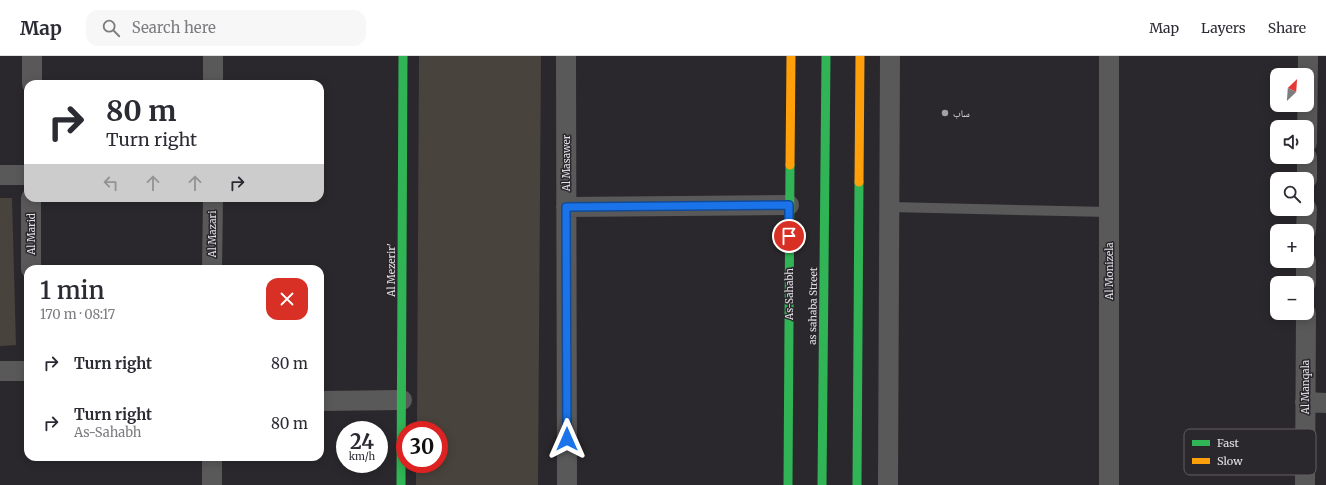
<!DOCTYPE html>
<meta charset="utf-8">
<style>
:root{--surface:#fff;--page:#f7f7f7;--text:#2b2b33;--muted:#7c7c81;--line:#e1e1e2}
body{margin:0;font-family:Merriweather,"Noto Naskh Arabic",serif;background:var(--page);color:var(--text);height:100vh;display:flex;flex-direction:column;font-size:15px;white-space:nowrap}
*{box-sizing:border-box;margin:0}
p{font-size:13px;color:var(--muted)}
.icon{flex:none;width:22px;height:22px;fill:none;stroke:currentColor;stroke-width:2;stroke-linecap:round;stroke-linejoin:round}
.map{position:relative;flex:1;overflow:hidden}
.sheet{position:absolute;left:24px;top:209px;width:300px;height:196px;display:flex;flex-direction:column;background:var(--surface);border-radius:12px;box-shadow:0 2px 10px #0003}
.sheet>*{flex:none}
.guide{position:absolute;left:24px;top:24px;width:300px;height:122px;border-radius:12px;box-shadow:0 2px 10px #0003;background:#fff;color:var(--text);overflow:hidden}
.needle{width:26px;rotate:25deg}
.fabs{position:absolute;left:1270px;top:12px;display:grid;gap:8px}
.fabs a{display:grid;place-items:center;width:44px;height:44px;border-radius:8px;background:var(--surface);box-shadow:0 2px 10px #0003;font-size:20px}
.speed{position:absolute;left:336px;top:365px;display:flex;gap:8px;font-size:20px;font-weight:700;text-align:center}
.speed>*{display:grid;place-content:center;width:52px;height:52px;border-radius:50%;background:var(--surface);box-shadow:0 2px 10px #0003;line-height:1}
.speed small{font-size:10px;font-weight:400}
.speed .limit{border:6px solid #d22;background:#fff;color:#111}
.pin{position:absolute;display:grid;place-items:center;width:34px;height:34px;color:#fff;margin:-17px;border:2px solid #fff;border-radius:50%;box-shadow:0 1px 4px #0007}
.me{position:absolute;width:44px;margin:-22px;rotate:0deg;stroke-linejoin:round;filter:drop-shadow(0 0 3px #0008)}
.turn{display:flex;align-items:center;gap:14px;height:84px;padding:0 16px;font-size:18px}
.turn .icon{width:52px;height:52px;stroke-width:2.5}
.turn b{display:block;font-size:28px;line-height:34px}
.lanes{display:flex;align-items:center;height:38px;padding:0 16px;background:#0003;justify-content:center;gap:20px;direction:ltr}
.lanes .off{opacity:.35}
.round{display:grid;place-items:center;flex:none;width:42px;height:42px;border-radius:12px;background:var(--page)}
.head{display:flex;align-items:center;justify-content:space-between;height:68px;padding:0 16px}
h1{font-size:24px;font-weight:600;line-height:30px}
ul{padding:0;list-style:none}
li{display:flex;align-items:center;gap:12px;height:60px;padding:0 16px}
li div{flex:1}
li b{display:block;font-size:15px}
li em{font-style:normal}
header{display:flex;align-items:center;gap:24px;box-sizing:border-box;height:56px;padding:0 20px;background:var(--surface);border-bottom:1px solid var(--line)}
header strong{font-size:19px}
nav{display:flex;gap:22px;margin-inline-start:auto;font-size:14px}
.search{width:280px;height:36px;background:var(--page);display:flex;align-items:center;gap:10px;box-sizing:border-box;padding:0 14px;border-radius:12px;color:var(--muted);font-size:15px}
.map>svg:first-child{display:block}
.building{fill:#49433d}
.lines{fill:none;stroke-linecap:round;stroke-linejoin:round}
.lane{stroke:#5a595a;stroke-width:10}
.street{stroke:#5a595a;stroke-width:20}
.fast{stroke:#30b455;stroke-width:9}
.slow{stroke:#ff9f0a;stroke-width:9}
.route-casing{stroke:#114b97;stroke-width:10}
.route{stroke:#1a73e8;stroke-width:7}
.poi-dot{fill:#a3a1a5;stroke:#2a272d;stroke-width:1.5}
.labels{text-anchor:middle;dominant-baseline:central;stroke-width:3;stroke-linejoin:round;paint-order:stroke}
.poi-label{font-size:10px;fill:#e4e2e6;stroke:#2a272d;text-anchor:start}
.street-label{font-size:10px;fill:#e4e2e6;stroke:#2a272d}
.key{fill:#2a272d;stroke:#625f64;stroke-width:1}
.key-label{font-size:11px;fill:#e4e2e6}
</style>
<header>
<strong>Map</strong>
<div class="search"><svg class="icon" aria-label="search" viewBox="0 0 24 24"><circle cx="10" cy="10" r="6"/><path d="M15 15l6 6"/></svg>Search here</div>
<nav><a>Map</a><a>Layers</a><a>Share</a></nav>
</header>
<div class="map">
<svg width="1326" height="429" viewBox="0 0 1326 429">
<rect width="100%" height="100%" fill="#2a282c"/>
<path class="building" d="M 419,0 L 541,0 L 538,429 L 416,429 L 416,408 L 439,408 L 439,374 L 417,374 Z
M 0,142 L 12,142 L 16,289 L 0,290 Z"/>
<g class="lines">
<path class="lane" d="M 890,151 L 1109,156"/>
<path class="street" d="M 566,0 L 567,429
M 32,28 L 32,0
M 213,28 L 213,0
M 1307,87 L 1308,0
M 0,119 L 28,119
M 1307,123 L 1307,101
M 31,142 L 31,213
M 566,151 L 789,149
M 1306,175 L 1307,153
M 212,213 L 213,142
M 1306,227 L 1306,205
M 0,315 L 28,315
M 320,345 L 402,344
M 1305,346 L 1326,347
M 212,429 L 212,401
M 888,429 L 890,0
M 1109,429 L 1109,0
M 1305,429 L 1306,257"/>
<path class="fast" d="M 401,429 L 403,0
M 788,429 L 790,109
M 822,429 L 826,0
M 857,429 L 859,126"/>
<path class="slow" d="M 790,109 L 791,0
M 859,126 L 860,0"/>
</g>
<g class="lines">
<g class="route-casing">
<path id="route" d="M 567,383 L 566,151 L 789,149 L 789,180"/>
</g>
<use href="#route" class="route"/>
</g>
<circle class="poi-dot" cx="945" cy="57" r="4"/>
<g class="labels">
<g class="poi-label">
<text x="953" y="57">ساب</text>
</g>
<g class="street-label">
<text transform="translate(566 107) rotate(-90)">Al Masawer</text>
<text transform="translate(31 178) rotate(-90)">Al Marid</text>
<text transform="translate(212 178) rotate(-90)">Al Mazari</text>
<text transform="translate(391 214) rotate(-90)">Al Mezerir'</text>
<text transform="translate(1109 215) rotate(-90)">Al Monizela</text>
<text transform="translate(789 238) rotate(-90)">As-Sahabh</text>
<text transform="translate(813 250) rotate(-89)">as sahaba Street</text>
<text transform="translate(1305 331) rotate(-90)">Al Manqala</text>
</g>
</g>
<rect x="1184" y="373" width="132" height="46" rx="6" class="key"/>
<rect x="1192" y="384" width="18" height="6" fill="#30b455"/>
<rect x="1192" y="402" width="18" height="6" fill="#ff9f0a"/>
<g class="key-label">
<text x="1217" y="391">Fast</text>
<text x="1217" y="409">Slow</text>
</g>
</svg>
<div class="fabs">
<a><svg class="needle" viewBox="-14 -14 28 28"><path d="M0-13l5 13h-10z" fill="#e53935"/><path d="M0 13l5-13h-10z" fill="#7c7c81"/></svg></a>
<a><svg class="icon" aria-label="sound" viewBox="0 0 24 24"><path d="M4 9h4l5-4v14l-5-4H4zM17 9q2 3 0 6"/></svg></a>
<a><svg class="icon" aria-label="search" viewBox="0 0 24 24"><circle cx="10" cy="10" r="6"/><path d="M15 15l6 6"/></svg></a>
<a>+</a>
<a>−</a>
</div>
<div class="speed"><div>24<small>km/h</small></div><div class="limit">30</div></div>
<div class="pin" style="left:789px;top:180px;background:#d93025"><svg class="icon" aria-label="arrive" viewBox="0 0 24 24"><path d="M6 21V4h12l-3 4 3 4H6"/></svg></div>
<svg class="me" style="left:567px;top:383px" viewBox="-20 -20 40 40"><path d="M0-17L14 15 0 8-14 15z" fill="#1a73e8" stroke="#fff" stroke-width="4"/></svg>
<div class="guide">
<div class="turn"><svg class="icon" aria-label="right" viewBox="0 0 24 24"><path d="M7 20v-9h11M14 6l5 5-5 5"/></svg><div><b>80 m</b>Turn right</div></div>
<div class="lanes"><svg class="icon off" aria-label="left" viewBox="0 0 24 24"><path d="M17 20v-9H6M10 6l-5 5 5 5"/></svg><svg class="icon off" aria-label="ahead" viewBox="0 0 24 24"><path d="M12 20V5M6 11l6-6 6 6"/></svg><svg class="icon off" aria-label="ahead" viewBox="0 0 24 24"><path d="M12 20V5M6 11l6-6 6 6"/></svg><svg class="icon" aria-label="right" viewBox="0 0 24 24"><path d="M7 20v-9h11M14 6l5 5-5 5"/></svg></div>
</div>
<section class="sheet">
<div class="head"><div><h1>1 min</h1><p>170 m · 08:17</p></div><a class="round" style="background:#d93025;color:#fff"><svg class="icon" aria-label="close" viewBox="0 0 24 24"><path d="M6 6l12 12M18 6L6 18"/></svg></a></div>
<ul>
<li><svg class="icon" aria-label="right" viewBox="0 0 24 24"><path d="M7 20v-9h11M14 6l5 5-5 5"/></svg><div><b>Turn right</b></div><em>80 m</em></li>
<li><svg class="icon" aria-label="right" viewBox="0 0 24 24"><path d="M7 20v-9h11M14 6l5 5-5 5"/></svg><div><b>Turn right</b><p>As-Sahabh</p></div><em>80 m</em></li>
</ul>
</section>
</div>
